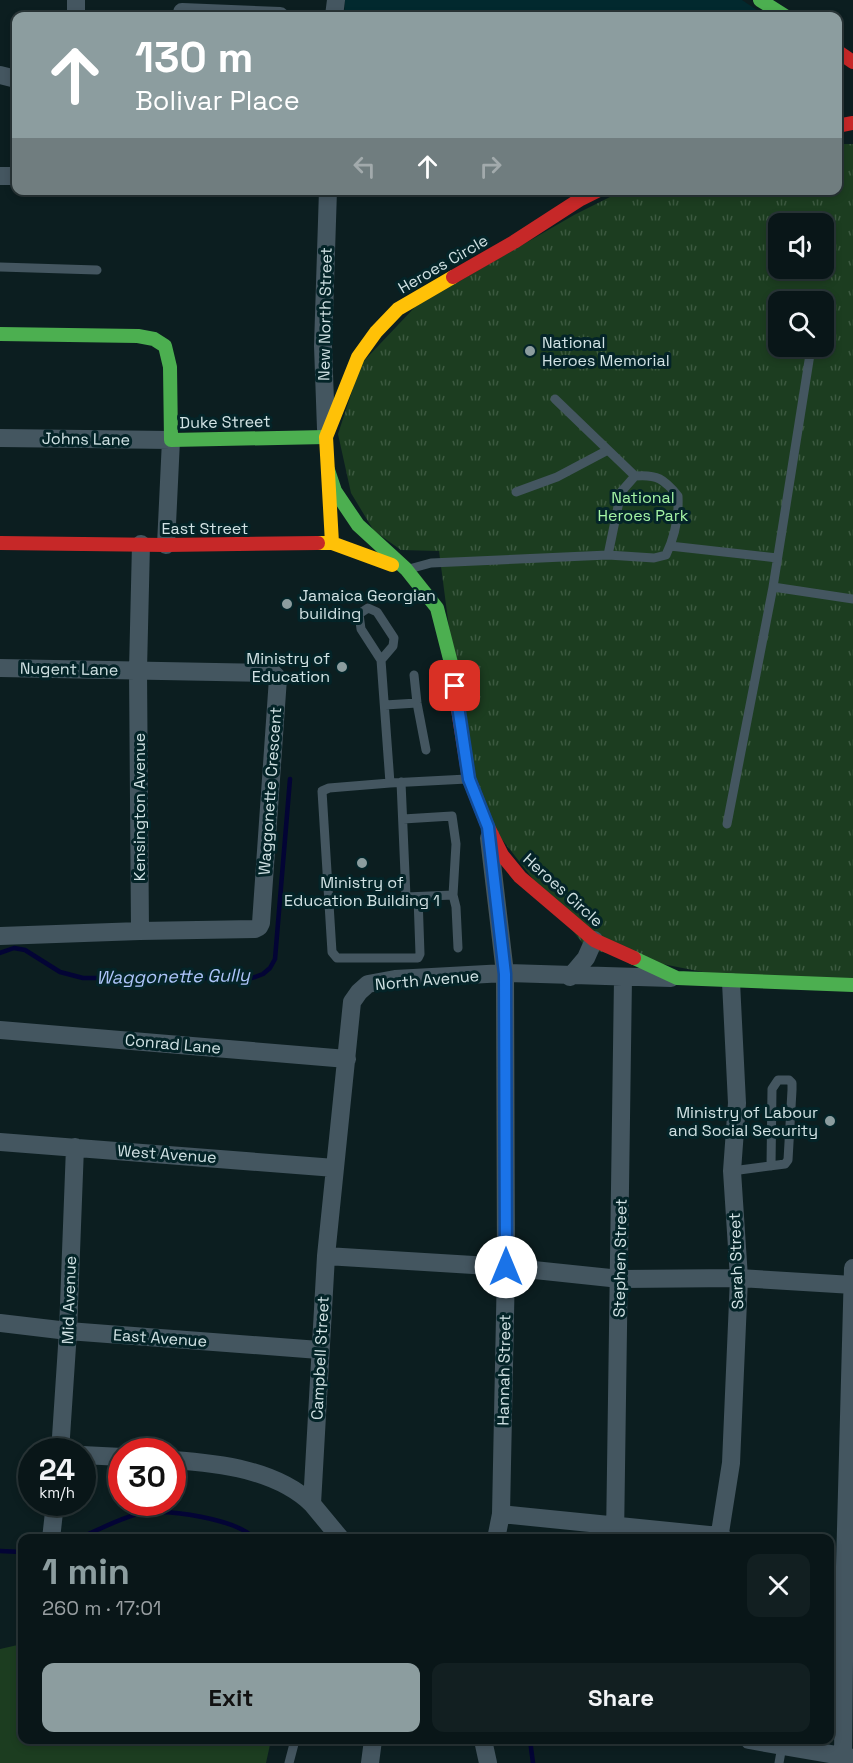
<!DOCTYPE html>
<meta charset="utf-8">
<style>
:root{--surface:#091618;--page:#121f21;--text:#f1f3f6;--muted:#999fa2;--line:#293537;--accent:#8c9d9f}
body{margin:0;font-family:"Space Grotesk",sans-serif;background:var(--page);color:var(--text);height:100vh;display:flex;flex-direction:column;font-size:22px;white-space:nowrap}
*{box-sizing:border-box;margin:0}
p{font-size:20px;color:var(--muted)}
.icon{flex:none;width:33px;height:33px;fill:none;stroke:currentColor;stroke-width:2;stroke-linecap:round;stroke-linejoin:round}
.map{position:relative;flex:1;overflow:hidden}
.side{position:absolute;left:18px;top:1534px;width:816px;height:210px;display:flex;flex-direction:column;background:var(--surface);border-radius:12px;box-shadow:0 3px 9px #0003,0 0 0 2px var(--line)}
.side>*{flex:none}
.guide{position:absolute;left:12px;top:12px;width:830px;height:183px;border-radius:12px;box-shadow:0 3px 9px #0003,0 0 0 2px var(--line);background:#8c9d9f;color:#fff;overflow:hidden}
.buttons{position:absolute;left:768px;top:213px;display:grid;gap:12px}
.buttons a{display:grid;place-items:center;width:66px;height:66px;border-radius:12px;background:var(--surface);box-shadow:0 3px 9px #0003,0 0 0 2px var(--line);font-size:30px}
.speed{position:absolute;left:18px;top:1438px;display:flex;gap:12px;font-size:30px;font-weight:700;text-align:center}
.speed>*{display:grid;place-content:center;width:78px;height:78px;border-radius:50%;background:var(--surface);box-shadow:0 3px 9px #0003,0 0 0 2px var(--line);line-height:1}
.speed small{font-size:15px;font-weight:400}
.speed .limit{border:9px solid #d22;background:#fff;color:#111}
.pin{position:absolute;display:grid;place-items:center;width:51px;height:51px;color:#fff;margin:-26px;border-radius:12px;box-shadow:0 3px 9px #0006}
.me{position:absolute;width:66px;margin:-33px;rotate:0deg;stroke-linejoin:round;filter:drop-shadow(0 0 4px #0008)}
.turn{display:flex;align-items:center;gap:21px;height:126px;padding:0 24px;font-size:27px}
.turn .icon{width:78px;height:78px;stroke-width:2.5}
.turn b{display:block;font-size:42px;line-height:51px}
.lanes{display:flex;align-items:center;height:57px;padding:0 24px;background:#0003;justify-content:center;gap:30px;direction:ltr}
.lanes .off{opacity:.35}
.round{display:grid;place-items:center;flex:none;width:63px;height:63px;border-radius:12px;background:var(--page)}
.headline{display:flex;align-items:center;justify-content:space-between;height:102px;padding:0 24px}
h1{font-size:36px;font-weight:800;line-height:45px;color:var(--accent)}
.primary-button{display:flex;gap:12px;margin-top:auto;padding:12px 24px}
.primary-button a{flex:1;height:69px;border-radius:12px;background:var(--accent);color:#111;font-size:24px;font-weight:800;line-height:69px;text-align:center}
.primary-button a+a{background:var(--page);color:var(--text)}
.map>svg:first-child{display:block}
.built{fill:#02292e}
.grass{fill:#1c3d20}
.park{fill:url(#park-tufts);fill-rule:evenodd}
.lines{fill:none;stroke-linecap:round;stroke-linejoin:round}
.stream{stroke:#030435;stroke-width:4.5}
.lane{stroke:#445660;stroke-width:9}
.street{stroke:#445660;stroke-width:18}
.fast{stroke:#4caf50;stroke-width:14}
.slow{stroke:#ffc107;stroke-width:14}
.jam{stroke:#c62828;stroke-width:14}
.route-casing{stroke:#114b97;stroke-width:15}
.route{stroke:#1a73e8;stroke-width:10}
.poi-dot{fill:#8c9d9f;stroke:#042428;stroke-width:2}
.labels{text-anchor:middle;dominant-baseline:central;stroke-width:6;stroke-linejoin:round;paint-order:stroke}
.street-label{font-size:16px;fill:#d1e2e4;stroke:#042428}
.poi-label{font-size:16px;fill:#d1e2e4;stroke:#042428;text-anchor:start}
.park-label{font-size:16px;fill:#a4f4a5;stroke:#042428}
.water-label{font-size:18px;font-style:italic;fill:#afc5fa;stroke:#042428}
</style>
<div class="map">
<svg width="853" height="1763" viewBox="0 0 853 1763">
<defs>
<pattern id="park-tufts" width="24" height="20" patternUnits="userSpaceOnUse" patternTransform="scale(1.5)"><rect width="24" height="20" fill="#1c3d20"/><path d="M3 7l-1-3M5 7V3M7 7l1-3M15 17l-1-3M17 17v-4M19 17l1-3" fill="none" stroke="#3c5940"/></pattern>
</defs>
<rect width="100%" height="100%" fill="#0c1e20"/>
<path class="built" d="M 345,0 L 742,0 L 766,16 L 344,16 Z"/>
<path class="grass" d="M 22,1644 L 22,1740 L 271,1740 L 266,1763 L 0,1763 L 0,1649 Z"/>
<path class="park" d="M 837,144 L 853,144 L 853,984 L 733,978 L 587,949 L 494,829 L 465,750 L 439,551 L 401,550 L 374,531 L 351,493 L 338,434 L 361,364 L 415,307 L 574,215 L 622,191 L 837,190 ZM 778,224 L 824,224 L 824,268 L 778,268 ZM 778,302 L 824,302 L 824,346 L 778,346 Z"/>
<g class="lines">
<path class="stream" d="M 0,953 L 14,948 L 25,950 L 60,972 L 83,978 L 252,978 L 263,974 L 270,968 L 275,959 L 290,779
M 77,1539 C 95,1532 125,1515 143,1513 C 169,1509 237,1519 255,1539
M 0,1551 L 22,1552
M 530,1740 L 533,1763"/>
<path class="lane" d="M 0,267 L 97,270
M 555,399 L 635,476
M 516,492 L 557,477 L 608,450
M 670,546 L 777,558
M 409,569 L 431,563 L 608,555 L 654,558 L 666,555 C 675,536 679,517 678,496 C 664,479 657,474 635,476 L 621,492 L 608,555
M 773,587 L 853,599
M 381,660 L 393,646 L 394,638 L 377,612 L 368,608 L 359,614 L 361,629 L 381,660 L 390,783 L 467,779
M 414,675 L 417,703 L 426,750
M 385,705 L 417,703
M 401,782 L 406,897 L 453,895 L 456,844 L 452,816 L 403,819
M 390,783 L 329,788 L 322,791 L 332,952 L 337,958 L 418,958 L 420,954 L 418,897
M 727,824 L 773,587 L 811,348
M 453,895 L 456,907 L 458,948
M 732,1171 L 785,1164 L 788,1160 L 792,1090 L 792,1083 L 789,1080 L 778,1080 L 772,1089 L 771,1166
M 289,1763 L 295,1740
M 779,1763 L 782,1746"/>
<path class="street" d="M 76,0 L 76,16
M 182,12 L 280,16
M 334,16 L 336,0
M 0,75 L 16,79
M 0,176 L 16,176
M 326,429 L 323,346 L 328,190
M 0,438 L 171,440 L 166,545
M 0,668 L 273,673 L 278,678 L 261,923 L 259,927 L 255,929 L 140,931 L 0,936
M 489,838 L 505,973 L 506,1267 L 501,1514 L 496,1539
M 140,931 L 138,670 L 141,544
M 570,977 L 586,958 L 594,940
M 0,1030 L 347,1059
M 0,1142 L 335,1168
M 326,1256 L 506,1267 L 620,1279 L 739,1278 L 853,1285
M 0,1323 L 68,1331 L 319,1350
M 60,1452 L 68,1331 L 75,1147
M 82,1455 L 122,1457
M 172,1460 C 219,1463 277,1470 312,1504
M 501,1514 L 719,1536 L 725,1539
M 51,1539 L 55,1503
M 341,1539 L 312,1504 L 326,1256 L 352,1002 L 359,992 L 368,984 L 395,979 L 505,973 L 671,978
M 615,1539 L 623,978
M 719,1539 L 731,1463 L 739,1278 L 732,1171 L 737,1103 L 731,982
M 483,1740 L 488,1763
M 749,1740 L 853,1758
M 843,1757 L 845,1566 L 853,1268
M 370,1763 L 373,1740"/>
<path class="fast" d="M 760,0 L 785,16
M 0,334 L 138,336 L 154,339 L 165,346 L 170,367 L 171,440 L 326,437
M 328,470 L 335,491 L 358,525 L 406,569 L 437,608 L 451,663 L 458,710
M 634,958 L 677,978 L 853,985"/>
<path class="slow" d="M 318,543 L 332,543 L 392,565
M 332,543 L 326,437 L 358,357 L 376,332 L 398,309 L 453,277"/>
<path class="jam" d="M 837,51 L 853,62
M 837,126 L 853,123
M 453,277 L 514,242 L 579,200 L 599,190
M 0,543 L 166,545 L 318,543
M 458,710 L 469,779 L 488,827 L 502,855 L 520,877 L 594,940 L 634,958"/>
</g>
<g class="lines">
<g class="route-casing">
<path id="route" d="M 455,686 L 469,779 L 488,827 L 505,974 L 506,1267"/>
</g>
<use href="#route" class="route"/>
</g>
<g class="poi-dot">
<circle cx="530" cy="351" r="6"/>
<circle cx="287" cy="604" r="6"/>
<circle cx="342" cy="667" r="6"/>
<circle cx="362" cy="863" r="6"/>
<circle cx="830" cy="1121" r="6"/>
</g>
<g class="labels">
<g class="street-label">
<text transform="translate(443 264) rotate(-30)">Heroes Circle</text>
<text transform="translate(325 314) rotate(-89)">New North Street</text>
<text transform="translate(225 422) rotate(-1)">Duke Street</text>
<text transform="translate(86 439) rotate(1)">Johns Lane</text>
<text x="205" y="528">East Street</text>
<text transform="translate(69 669) rotate(1)">Nugent Lane</text>
<text transform="translate(270 791) rotate(-86)">Waggonette Crescent</text>
<text transform="translate(139 807) rotate(-90)">Kensington Avenue</text>
<text transform="translate(563 890) rotate(42)">Heroes Circle</text>
<text transform="translate(427 980) rotate(-5)">North Avenue</text>
<text transform="translate(173 1044) rotate(5)">Conrad Lane</text>
<text transform="translate(167 1154) rotate(4)">West Avenue</text>
<text transform="translate(620 1258) rotate(-89)">Stephen Street</text>
<text transform="translate(736 1261) rotate(-92)">Sarah Street</text>
<text transform="translate(69 1300) rotate(-88)">Mid Avenue</text>
<text transform="translate(160 1338) rotate(4)">East Avenue</text>
<text transform="translate(320 1358) rotate(-87)">Campbell Street</text>
<text transform="translate(504 1370) rotate(-89)">Hannah Street</text>
</g>
<g class="poi-label">
<text x="542" y="342">National<tspan x="542" dy="18">Heroes Memorial</tspan></text>
<text x="299" y="595">Jamaica Georgian<tspan x="299" dy="18">building</tspan></text>
<text x="330" y="658" text-anchor="end">Ministry of<tspan x="330" dy="18">Education</tspan></text>
<text x="362" y="882" text-anchor="middle">Ministry of<tspan x="362" dy="18">Education Building 1</tspan></text>
<text x="818" y="1112" text-anchor="end">Ministry of Labour<tspan x="818" dy="18">and Social Security</tspan></text>
</g>
<g class="park-label">
<text x="643" y="497">National<tspan x="643" dy="18">Heroes Park</tspan></text>
</g>
<g class="water-label">
<text transform="translate(173 976) rotate(-1)">Waggonette Gully</text>
</g>
</g>
</svg>
<div class="buttons">
<a><svg class="icon" aria-label="sound" viewBox="0 0 24 24"><path d="M4 9h4l5-4v14l-5-4H4zM17 9q2 3 0 6"/></svg></a>
<a><svg class="icon" aria-label="search" viewBox="0 0 24 24"><circle cx="10" cy="10" r="6"/><path d="M15 15l6 6"/></svg></a>
</div>
<div class="speed"><div>24<small>km/h</small></div><div class="limit">30</div></div>
<div class="pin" style="left:455px;top:686px;background:#d93025"><svg class="icon" aria-label="arrive" viewBox="0 0 24 24"><path d="M6 21V4h12l-3 4 3 4H6"/></svg></div>
<svg class="me" style="left:506px;top:1267px" viewBox="-20 -20 40 40"><circle r="19" fill="#fff"/><path d="M0-13L10 11 0 6-10 11z" fill="#1a73e8"/></svg>
<div class="guide">
<div class="turn"><svg class="icon" aria-label="ahead" viewBox="0 0 24 24"><path d="M12 20V5M6 11l6-6 6 6"/></svg><div><b>130 m</b>Bolivar Place</div></div>
<div class="lanes"><svg class="icon off" aria-label="left" viewBox="0 0 24 24"><path d="M17 20v-9H6M10 6l-5 5 5 5"/></svg><svg class="icon" aria-label="ahead" viewBox="0 0 24 24"><path d="M12 20V5M6 11l6-6 6 6"/></svg><svg class="icon off" aria-label="right" viewBox="0 0 24 24"><path d="M7 20v-9h11M14 6l5 5-5 5"/></svg></div>
</div>
<section class="side">
<div class="headline"><div><h1>1 min</h1><p>260 m · 17:01</p></div><a class="round"><svg class="icon" aria-label="close" viewBox="0 0 24 24"><path d="M6 6l12 12M18 6L6 18"/></svg></a></div>
<div class="primary-button"><a>Exit</a><a>Share</a></div>
</section>
</div>
